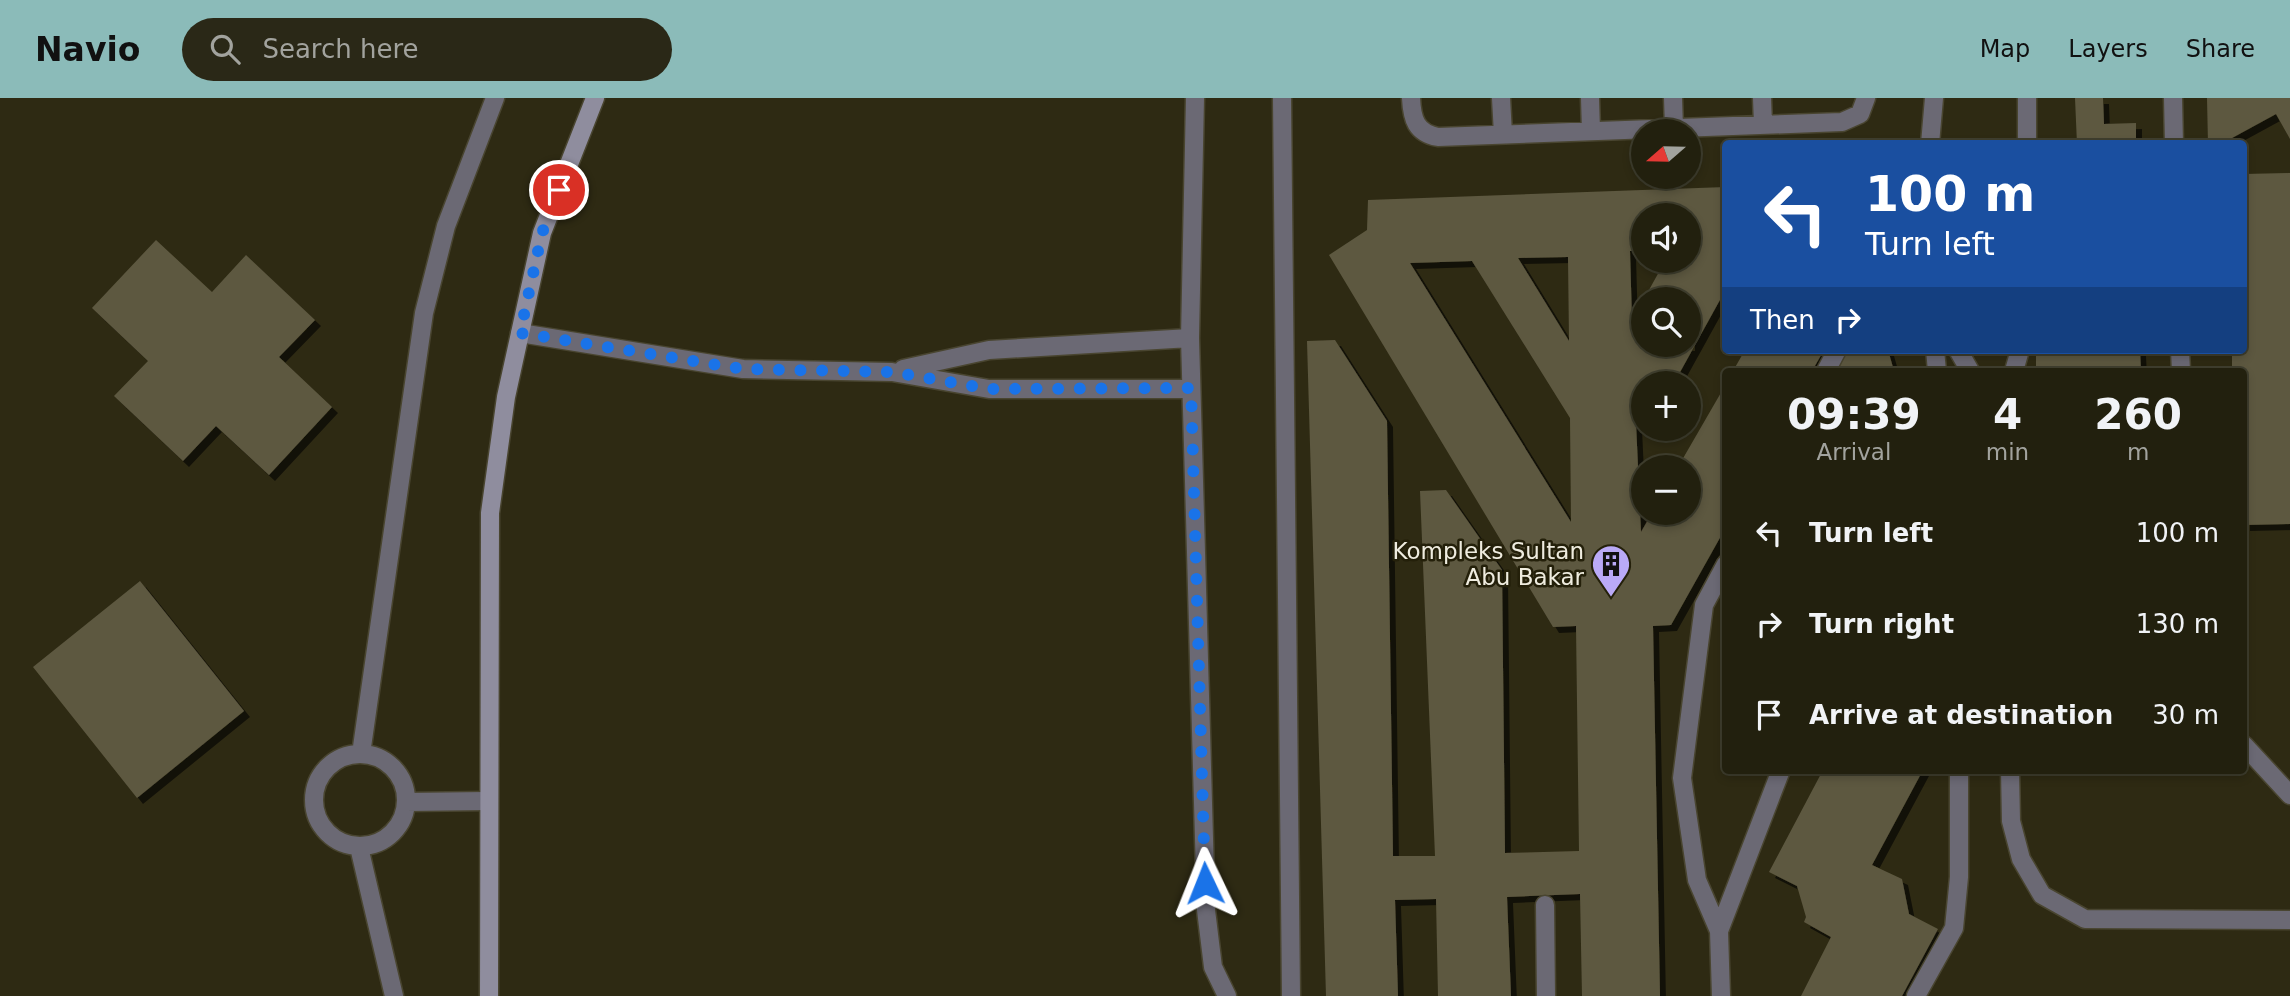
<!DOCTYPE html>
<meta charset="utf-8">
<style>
:root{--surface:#22200e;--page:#2a2817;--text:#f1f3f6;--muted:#a2a39e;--line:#3f3e2e;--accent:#8bbbb9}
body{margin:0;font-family:"DejaVu Sans",sans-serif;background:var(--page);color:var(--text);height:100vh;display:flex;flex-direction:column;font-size:26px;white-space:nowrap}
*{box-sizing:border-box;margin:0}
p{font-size:23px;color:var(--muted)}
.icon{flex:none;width:38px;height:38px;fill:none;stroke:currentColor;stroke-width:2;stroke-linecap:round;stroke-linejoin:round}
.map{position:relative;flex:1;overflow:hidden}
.sheet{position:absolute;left:1722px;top:270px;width:525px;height:406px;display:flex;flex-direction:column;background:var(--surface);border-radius:7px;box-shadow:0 4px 10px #0003,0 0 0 2px var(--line)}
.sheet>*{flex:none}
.guide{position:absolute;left:1722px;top:42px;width:525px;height:214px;border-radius:7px;box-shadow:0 4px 10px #0003,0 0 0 2px var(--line);background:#1a4fa0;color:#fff;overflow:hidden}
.needle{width:46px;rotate:250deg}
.controls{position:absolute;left:1631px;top:21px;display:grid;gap:14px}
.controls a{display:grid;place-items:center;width:70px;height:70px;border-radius:50%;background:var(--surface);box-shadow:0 4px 10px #0003,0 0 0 2px var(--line);font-size:35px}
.pin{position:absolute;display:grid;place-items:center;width:60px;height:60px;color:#fff;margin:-30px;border:4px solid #fff;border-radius:50%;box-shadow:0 2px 7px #0007}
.me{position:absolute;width:77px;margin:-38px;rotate:358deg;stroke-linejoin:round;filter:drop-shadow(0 0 5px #0008)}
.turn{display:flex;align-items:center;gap:24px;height:147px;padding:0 28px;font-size:32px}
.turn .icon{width:91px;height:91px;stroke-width:2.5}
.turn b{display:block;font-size:49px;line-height:60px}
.then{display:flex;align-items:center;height:66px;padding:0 28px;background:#0003;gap:14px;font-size:26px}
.eta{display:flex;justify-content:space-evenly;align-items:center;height:119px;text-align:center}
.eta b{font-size:42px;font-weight:800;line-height:49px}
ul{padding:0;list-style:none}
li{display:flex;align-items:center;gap:21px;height:91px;padding:0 28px}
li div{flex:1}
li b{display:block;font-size:26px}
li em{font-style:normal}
header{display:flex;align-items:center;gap:42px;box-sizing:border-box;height:98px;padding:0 35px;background:var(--accent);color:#111}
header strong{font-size:33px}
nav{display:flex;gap:38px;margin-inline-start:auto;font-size:24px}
.search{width:490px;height:63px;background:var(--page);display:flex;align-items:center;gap:18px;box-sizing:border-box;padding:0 24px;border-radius:38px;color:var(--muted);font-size:26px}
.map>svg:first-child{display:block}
.building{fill:#5d5840;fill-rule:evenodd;filter:url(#shadow)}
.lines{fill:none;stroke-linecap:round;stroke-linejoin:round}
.lane-casing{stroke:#494530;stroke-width:21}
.secondary-casing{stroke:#494530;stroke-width:21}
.lane{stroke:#6b6974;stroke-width:18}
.secondary{stroke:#8f8d9e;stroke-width:18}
.route{stroke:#1a73e8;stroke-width:12;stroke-dasharray:0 21.6}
.labels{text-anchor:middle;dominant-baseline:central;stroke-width:5;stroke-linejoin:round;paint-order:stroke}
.poi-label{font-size:23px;fill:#efecdf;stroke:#24200a;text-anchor:end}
</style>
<header>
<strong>Navio</strong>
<div class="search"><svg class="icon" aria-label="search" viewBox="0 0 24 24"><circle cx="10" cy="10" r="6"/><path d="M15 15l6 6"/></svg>Search here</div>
<nav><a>Map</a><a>Layers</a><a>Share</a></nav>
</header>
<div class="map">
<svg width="2290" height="898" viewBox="0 0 2290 898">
<defs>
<filter id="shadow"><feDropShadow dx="6" dy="6" stdDeviation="0" flood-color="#0009"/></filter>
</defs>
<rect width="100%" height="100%" fill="#2e2a13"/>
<path class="building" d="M 2075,0 L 2103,0 L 2104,26 L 2136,25 L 2136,46 L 2077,46 Z
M 2207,0 L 2290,0 L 2290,41 L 2276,16 L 2221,46 L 2208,46 Z
M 2290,75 L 2290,426 L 2244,427 L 2244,273 L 2232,273 L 2232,252 L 2244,252 L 2244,76 Z
M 1726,89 L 1726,191 L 1674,285 L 1643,285 L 1643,329 L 1636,325 L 1641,434 L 1652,415 L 1689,415 L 1689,369 L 1678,369 L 1726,286 L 1726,429 L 1671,527 L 1653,528 L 1660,898 L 1582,898 L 1580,796 L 1507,799 L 1511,898 L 1438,898 L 1436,801 L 1395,802 L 1398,898 L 1326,898 L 1307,243 L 1335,242 L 1387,323 L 1393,758 L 1435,758 L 1420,393 L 1446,392 L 1502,472 L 1505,755 L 1579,753 L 1576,528 L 1553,529 L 1329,157 L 1367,132 L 1368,102 ZM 1643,117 L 1689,117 L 1689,163 L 1665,163 L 1644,201 L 1689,201 L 1689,247 L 1643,247 L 1643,203 L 1632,223 L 1630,153 L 1643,153 ZM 1568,159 L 1569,243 L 1518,160 ZM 1472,163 L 1570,320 L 1571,424 L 1410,165 Z
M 156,142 L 212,194 L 246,157 L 315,222 L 279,259 L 332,309 L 269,377 L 216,328 L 183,363 L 114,298 L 148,263 L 92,210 Z
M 1745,252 L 1824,252 L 1812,273 L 1733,273 Z
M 1848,252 L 1888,252 L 1894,273 L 1837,273 Z
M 2036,252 L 2140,252 L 2141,273 L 2036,273 Z
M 140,483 L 244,613 L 137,700 L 33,569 Z
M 1823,672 L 1923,672 L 1872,767 L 1902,781 L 1909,816 L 1938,831 L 1902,898 L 1801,898 L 1831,839 L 1804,824 L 1806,819 L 1797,788 L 1769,774 Z"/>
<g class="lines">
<g class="lane-casing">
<path id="lane" d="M 1195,0 L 1190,240 L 1206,812 L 1213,869 L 1227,898
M 1282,0 L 1291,898
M 1411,0 C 1412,21 1416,35 1438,39 L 1842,24 L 1860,16 L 1866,0
M 1501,0 L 1503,36
M 1590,0 L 1591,33
M 1673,0 L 1674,30
M 1762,0 L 1763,26
M 2027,0 L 2027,46
M 2173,0 L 2174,46
M 1930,46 L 1934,0
M 520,235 L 743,271 L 892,274 L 989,291 L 1191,291
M 1935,252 L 1937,273
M 1958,252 L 1970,273
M 2180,252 L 2181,273
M 903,271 L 989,252 L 1190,240
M 1826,273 L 1837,252
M 2014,273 L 2020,252
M 2244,647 L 2290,697
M314 702a46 46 0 1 1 92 0a46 46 0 1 1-92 0Z
M 361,656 L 424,215 L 446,128 L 495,0
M 2010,672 L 2011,723 L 2021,761 L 2042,797 L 2085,821 L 2290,822
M 406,704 L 487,703
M 359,749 L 394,898
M 1545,807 L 1546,898
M 1719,833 L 1697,782 L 1682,680 L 1704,507 L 1726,466
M 1721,898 L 1719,833 L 1781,672
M 1916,898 L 1954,830 L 1959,779 L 1959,672"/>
</g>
<g class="secondary-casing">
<path id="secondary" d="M 489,898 L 490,415 L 506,299 L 542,135 L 595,0"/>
</g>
<use href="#lane" class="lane"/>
<use href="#secondary" class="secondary"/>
</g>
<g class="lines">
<path class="route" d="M 559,92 L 542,135 L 520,235 L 743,271 L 892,274 L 989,291 L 1191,290 L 1205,785"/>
</g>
<defs>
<g id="building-pin" transform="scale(2.0125)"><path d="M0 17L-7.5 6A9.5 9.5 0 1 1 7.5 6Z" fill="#baaaf7" stroke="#24200a"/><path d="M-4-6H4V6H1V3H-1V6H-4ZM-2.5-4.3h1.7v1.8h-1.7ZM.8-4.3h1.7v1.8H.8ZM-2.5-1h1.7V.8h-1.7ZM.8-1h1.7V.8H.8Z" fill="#111"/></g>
</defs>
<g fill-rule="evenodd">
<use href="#building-pin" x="1611" y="466"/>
</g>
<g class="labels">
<g class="poi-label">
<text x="1584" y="453">Kompleks Sultan<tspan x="1584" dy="26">Abu Bakar</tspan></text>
</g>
</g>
</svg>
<div class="controls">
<a><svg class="needle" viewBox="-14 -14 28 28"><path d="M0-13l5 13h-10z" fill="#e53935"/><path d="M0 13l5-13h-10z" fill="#a2a39e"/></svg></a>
<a><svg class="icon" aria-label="sound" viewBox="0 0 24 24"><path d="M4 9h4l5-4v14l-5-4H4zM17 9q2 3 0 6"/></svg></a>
<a><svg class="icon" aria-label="search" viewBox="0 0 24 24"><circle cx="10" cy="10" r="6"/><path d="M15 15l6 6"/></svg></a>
<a>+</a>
<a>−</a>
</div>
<div class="pin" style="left:559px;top:92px;background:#d93025"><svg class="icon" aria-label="arrive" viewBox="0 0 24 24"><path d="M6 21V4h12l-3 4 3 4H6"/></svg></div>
<svg class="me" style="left:1205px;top:785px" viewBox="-20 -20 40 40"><path d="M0-17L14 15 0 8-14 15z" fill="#1a73e8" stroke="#fff" stroke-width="4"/></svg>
<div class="guide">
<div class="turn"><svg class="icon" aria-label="left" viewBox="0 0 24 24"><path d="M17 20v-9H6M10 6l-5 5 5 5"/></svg><div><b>100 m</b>Turn left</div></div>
<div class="then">Then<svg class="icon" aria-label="right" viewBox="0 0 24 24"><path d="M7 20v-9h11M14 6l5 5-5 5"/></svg></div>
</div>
<section class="sheet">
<div class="eta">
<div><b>09:39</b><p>Arrival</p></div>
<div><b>4</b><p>min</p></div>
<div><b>260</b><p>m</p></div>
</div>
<ul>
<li><svg class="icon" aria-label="left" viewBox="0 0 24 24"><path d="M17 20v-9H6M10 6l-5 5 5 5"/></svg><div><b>Turn left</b></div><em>100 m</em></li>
<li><svg class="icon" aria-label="right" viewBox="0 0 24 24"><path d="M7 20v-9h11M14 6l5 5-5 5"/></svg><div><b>Turn right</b></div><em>130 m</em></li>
<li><svg class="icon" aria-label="arrive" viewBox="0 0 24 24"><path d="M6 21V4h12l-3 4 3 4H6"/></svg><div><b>Arrive at destination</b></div><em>30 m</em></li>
</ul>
</section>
</div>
